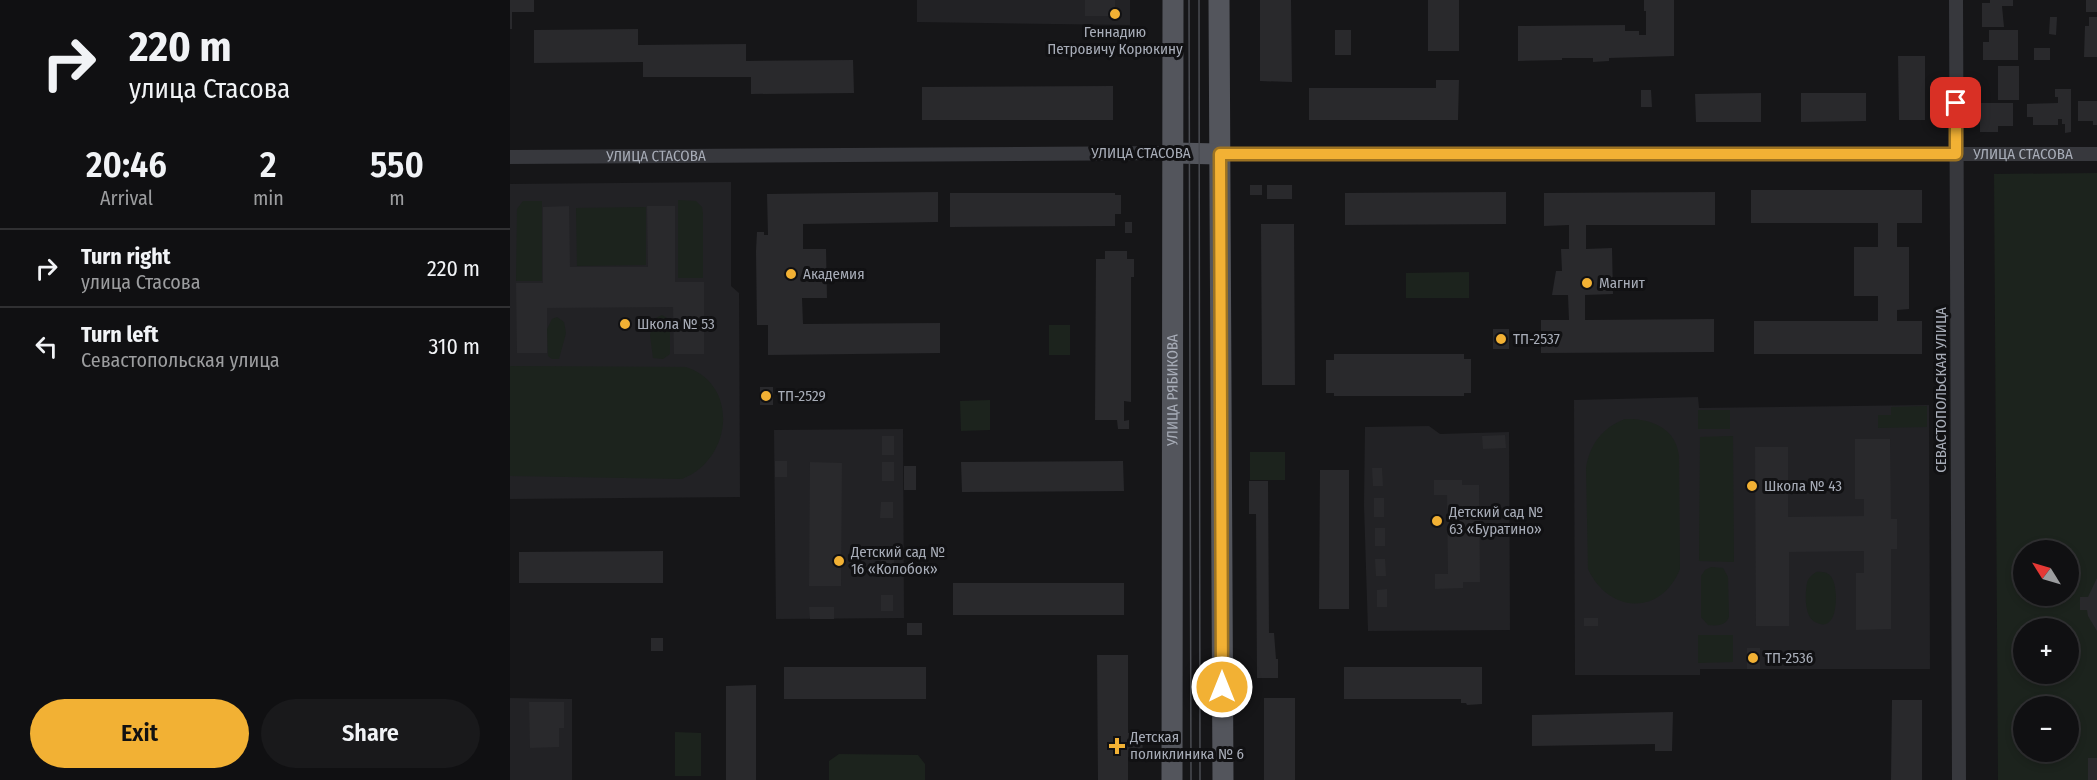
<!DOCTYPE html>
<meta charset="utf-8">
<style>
:root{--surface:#101012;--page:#19191b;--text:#f1f3f6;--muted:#9c9d9f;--line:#303032;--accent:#f2b134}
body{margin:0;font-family:"Fira Sans Condensed",sans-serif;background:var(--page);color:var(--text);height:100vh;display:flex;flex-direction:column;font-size:22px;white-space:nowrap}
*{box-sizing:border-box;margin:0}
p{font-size:20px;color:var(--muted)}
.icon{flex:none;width:33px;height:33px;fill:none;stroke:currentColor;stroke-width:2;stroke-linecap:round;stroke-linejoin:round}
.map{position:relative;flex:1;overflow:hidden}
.sheet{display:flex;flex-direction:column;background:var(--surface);width:510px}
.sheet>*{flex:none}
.banner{background:#101012;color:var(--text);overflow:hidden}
.needle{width:39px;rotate:307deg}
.buttons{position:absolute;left:1503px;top:540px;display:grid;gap:12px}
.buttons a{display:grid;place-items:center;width:66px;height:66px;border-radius:50%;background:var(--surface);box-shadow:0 3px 9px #0003,0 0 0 2px var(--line);font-size:30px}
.pin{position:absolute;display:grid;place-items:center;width:51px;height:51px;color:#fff;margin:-26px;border-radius:12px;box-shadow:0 3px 9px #0006}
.me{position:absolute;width:66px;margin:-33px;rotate:0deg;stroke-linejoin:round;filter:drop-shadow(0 0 4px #0008)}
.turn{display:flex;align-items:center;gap:21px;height:126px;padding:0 30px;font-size:27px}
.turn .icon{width:78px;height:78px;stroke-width:2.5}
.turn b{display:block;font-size:42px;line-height:51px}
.eta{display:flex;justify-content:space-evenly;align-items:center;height:102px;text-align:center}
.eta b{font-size:36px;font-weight:600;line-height:42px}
.cta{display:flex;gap:12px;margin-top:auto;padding:12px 30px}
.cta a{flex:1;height:69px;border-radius:36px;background:var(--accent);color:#111;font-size:24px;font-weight:600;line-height:69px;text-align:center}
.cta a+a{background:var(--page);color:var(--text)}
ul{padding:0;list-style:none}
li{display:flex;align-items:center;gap:18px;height:78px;padding:0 30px;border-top:2px solid var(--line)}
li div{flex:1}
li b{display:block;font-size:22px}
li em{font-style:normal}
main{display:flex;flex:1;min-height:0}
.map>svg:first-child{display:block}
.built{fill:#222225}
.green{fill:#1c231d;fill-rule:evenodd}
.building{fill:#29292c}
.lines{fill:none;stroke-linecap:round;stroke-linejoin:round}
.street{stroke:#37383d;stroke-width:14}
.primary{stroke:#53555c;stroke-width:21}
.tram{stroke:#4a4c52;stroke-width:1.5}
.route-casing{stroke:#9d7322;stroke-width:15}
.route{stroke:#f2b134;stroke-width:10}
.poi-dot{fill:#f2b134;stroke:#111113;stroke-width:2}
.labels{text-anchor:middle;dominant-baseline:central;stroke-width:6;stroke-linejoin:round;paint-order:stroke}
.poi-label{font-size:15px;fill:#a8adb8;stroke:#111113;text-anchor:start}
.street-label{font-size:15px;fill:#a8adb8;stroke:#111113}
</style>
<main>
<section class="sheet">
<div class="banner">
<div class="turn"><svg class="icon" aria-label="right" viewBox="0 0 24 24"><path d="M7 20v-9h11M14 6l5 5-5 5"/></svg><div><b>220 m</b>улица Стасова</div></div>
</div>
<div class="eta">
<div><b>20:46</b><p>Arrival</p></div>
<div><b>2</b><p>min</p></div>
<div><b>550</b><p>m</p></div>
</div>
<ul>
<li><svg class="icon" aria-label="right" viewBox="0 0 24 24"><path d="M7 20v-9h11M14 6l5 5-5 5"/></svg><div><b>Turn right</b><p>улица Стасова</p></div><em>220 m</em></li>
<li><svg class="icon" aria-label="left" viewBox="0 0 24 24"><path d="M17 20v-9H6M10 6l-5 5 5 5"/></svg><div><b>Turn left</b><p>Севастопольская улица</p></div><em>310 m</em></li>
</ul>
<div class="cta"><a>Exit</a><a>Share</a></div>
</section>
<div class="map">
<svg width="1587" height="780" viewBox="0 0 1587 780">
<rect width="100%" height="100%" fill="#161618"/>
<path class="built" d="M 407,0 L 620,0 L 620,25 L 407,22 Z
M 221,182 L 221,286 L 229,293 L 230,497 L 0,499 L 0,184 Z
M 1188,397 L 1189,408 L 1419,405 L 1420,669 L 1190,669 L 1190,675 L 1065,675 L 1064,400 Z
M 919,426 L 930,434 L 999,432 L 1000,630 L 858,631 L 854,505 L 855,427 Z
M 393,429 L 394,618 L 266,619 L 264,430 Z
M 0,698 L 62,699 L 62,780 L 0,780 Z"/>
<path class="green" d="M 1587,173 L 1587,780 L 1488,780 L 1484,174 ZM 1514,550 L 1558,550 L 1558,596 L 1514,596 ZM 1514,628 L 1558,628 L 1558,674 L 1514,674 ZM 1514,706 L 1558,706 L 1558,752 L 1514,752 Z
M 168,200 L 186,201 L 192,207 L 193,214 L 193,278 L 168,278 Z
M 13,201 L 32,201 L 32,281 L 6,281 L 7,209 Z
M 136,207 L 136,265 L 67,266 L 66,208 Z
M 959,272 L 959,298 L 896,298 L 896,273 Z
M 152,315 L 157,318 L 160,325 L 160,354 L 153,359 L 143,358 L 140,335 L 144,319 Z
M 47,317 L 54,322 L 56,333 L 49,359 L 42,359 L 38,356 L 37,329 L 42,319 Z
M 539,325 L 560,325 L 560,355 L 539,355 Z
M 0,366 L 176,367 C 230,385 222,460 172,479 L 0,476 Z
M 480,400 L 480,430 L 451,431 L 450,401 Z
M 1417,406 L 1417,427 L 1368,428 L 1368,415 L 1381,415 L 1381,407 Z
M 1188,410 L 1220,410 L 1220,429 L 1188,429 Z
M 1115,419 C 1141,418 1166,428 1169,456 L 1170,569 C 1151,616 1099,614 1078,569 L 1076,468 C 1080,444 1092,428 1115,419 Z
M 1223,436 L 1224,562 L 1189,561 L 1190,437 Z
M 740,452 L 775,452 L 775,480 L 740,480 Z
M 1201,567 L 1213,568 L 1218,577 L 1219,617 C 1215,626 1207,626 1198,625 L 1191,617 L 1191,576 L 1195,570 Z
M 1306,572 C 1323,570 1325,582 1326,596 C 1326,608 1324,632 1305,622 C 1294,616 1295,594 1297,583 C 1298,578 1302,575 1306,572 Z
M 1188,635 L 1223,635 L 1223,662 L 1188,663 Z
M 165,732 L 191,733 L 191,776 L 165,776 Z
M 329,754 L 408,755 L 415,764 L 415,780 L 319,780 L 319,761 Z"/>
<path class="building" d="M 0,0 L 24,0 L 24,12 L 2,12 L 2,29 L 0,29 Z
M 575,0 L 605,0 L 605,16 L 575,16 Z
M 750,0 L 781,0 L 782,82 L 750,81 Z
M 918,0 L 949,0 L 949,51 L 918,51 Z
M 1134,0 L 1164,0 L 1164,56 L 1099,58 L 1099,61 L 1083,62 L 1083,58 L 1052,58 L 1052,60 L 1008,61 L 1008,26 L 1115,25 L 1115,31 L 1129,31 L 1129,35 L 1136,35 L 1136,11 L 1134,11 Z
M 1480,0 L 1503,0 L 1503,6 L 1492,6 L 1494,27 L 1472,27 L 1472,3 L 1480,3 Z
M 1576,0 L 1587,0 L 1587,12 L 1576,12 Z
M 1540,17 L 1547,17 L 1546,35 L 1539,34 Z
M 1579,17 L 1587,17 L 1587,57 L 1574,57 L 1575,26 L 1579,26 Z
M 128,29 L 128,45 L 236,44 L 236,61 L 343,60 L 344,93 L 241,94 L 241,77 L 133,77 L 133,62 L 24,63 L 24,30 Z
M 825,30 L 841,30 L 841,55 L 825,55 Z
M 1479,30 L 1508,30 L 1508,60 L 1473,60 L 1473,42 L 1479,42 Z
M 1524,48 L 1540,48 L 1540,60 L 1524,60 Z
M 1388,56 L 1415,56 L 1415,120 L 1389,120 Z
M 1488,66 L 1509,66 L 1509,100 L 1488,100 Z
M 926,80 L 949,80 L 948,120 L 799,120 L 799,88 L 926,88 Z
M 603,86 L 603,120 L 412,120 L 412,87 Z
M 1545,89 L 1561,89 L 1561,132 L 1555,133 L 1555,124 L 1552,124 L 1552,119 L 1548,119 L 1548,125 L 1523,125 L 1523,117 L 1517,117 L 1517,104 L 1548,103 L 1548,97 L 1545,97 Z
M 1131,90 L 1141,90 L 1142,107 L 1131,107 Z
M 1251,93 L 1251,122 L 1186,122 L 1185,94 Z
M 1291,93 L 1356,93 L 1356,121 L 1291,122 Z
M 1568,101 L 1587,101 L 1587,125 L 1583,125 L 1583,121 L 1568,121 Z
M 1470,103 L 1503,103 L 1503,126 L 1488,126 L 1488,132 L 1470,132 Z
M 740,185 L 752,185 L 752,195 L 740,195 Z
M 757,185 L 782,185 L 782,199 L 757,199 Z
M 1241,190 L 1412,190 L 1412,223 L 1387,223 L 1387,247 L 1399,247 L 1399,309 L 1387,310 L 1387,321 L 1412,321 L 1412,354 L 1244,354 L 1244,321 L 1368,321 L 1368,296 L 1344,296 L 1344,247 L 1368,247 L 1368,223 L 1241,223 Z
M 428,192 L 428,222 L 293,224 L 293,249 L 316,249 L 317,298 L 292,298 L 293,324 L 430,323 L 430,353 L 258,355 L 258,325 L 247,325 L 246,251 L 247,232 L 254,232 L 254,235 L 258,235 L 257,194 Z
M 996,192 L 996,224 L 835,225 L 835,193 Z
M 1205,192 L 1205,225 L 1076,225 L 1076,249 L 1102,248 L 1103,294 L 1075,295 L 1075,320 L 1204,319 L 1204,352 L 1031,353 L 1031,320 L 1059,320 L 1058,295 L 1042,295 L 1046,271 L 1052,271 L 1051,249 L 1059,249 L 1059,225 L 1034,226 L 1034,193 Z
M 440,193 L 605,193 L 605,195 L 611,195 L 611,214 L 605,214 L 605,226 L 440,227 Z
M 59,206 L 60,267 L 138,267 L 137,206 L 165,206 L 165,282 L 194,282 L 194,354 L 164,354 L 163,307 L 37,308 L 37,353 L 7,353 L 6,283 L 33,283 L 33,207 Z
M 615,222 L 622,222 L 622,233 L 615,233 Z
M 751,224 L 784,224 L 785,385 L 752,385 Z
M 595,251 L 617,251 L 617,259 L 624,259 L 624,277 L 621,277 L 621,402 L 614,401 L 614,421 L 619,420 L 619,429 L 608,429 L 607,420 L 585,420 L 586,259 L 595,259 Z
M 983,329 L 999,329 L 999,349 L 983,349 Z
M 824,354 L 954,354 L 954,359 L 961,359 L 961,393 L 954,393 L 954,396 L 824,396 L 824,393 L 816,393 L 816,360 L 824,360 Z
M 250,387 L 263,387 L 263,405 L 250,405 Z
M 995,435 L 996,448 L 973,449 L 972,436 Z
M 372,436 L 384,436 L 384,455 L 372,455 Z
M 1345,439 L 1380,439 L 1381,519 L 1387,519 L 1387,549 L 1381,549 L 1381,629 L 1346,630 L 1346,573 L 1354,573 L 1354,551 L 1279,552 L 1279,626 L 1246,626 L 1245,447 L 1278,447 L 1278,517 L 1354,516 L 1354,499 L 1345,499 Z
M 265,461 L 277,461 L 277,477 L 265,477 Z
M 613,461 L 614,491 L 452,492 L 451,462 Z
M 300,462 L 332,463 L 331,586 L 299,586 Z
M 372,462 L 384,462 L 384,481 L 372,481 Z
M 394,466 L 406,466 L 406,490 L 394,490 Z
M 862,468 L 872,468 L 873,486 L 863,486 Z
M 810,470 L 839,470 L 839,609 L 809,609 Z
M 924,480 L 952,480 L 952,485 L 969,485 L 970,582 L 953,582 L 953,588 L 925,589 L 925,574 L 938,574 L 937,495 L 924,495 Z
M 739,481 L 758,481 L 759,633 L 764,633 L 766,659 L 768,659 L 768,678 L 747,678 L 746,514 L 739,514 Z
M 864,498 L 874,498 L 874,517 L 864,517 Z
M 371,502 L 383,502 L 383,518 L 370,518 Z
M 865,528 L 875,528 L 875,546 L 865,546 Z
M 153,551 L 153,583 L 9,583 L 9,552 Z
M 371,552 L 384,552 L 384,568 L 371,568 Z
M 865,559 L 875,559 L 876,576 L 866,576 Z
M 1587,578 L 1587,631 L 1578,616 L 1577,610 L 1570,610 L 1570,597 L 1578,597 Z
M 443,583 L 614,583 L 614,615 L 443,615 Z
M 877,589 L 877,607 L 867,607 L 867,590 Z
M 371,595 L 383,595 L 383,611 L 371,611 Z
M 299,607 L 324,607 L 324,619 L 300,619 Z
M 1074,618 L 1088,618 L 1088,626 L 1074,626 Z
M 397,623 L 412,623 L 412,635 L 397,635 Z
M 141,638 L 153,638 L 153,651 L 141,651 Z
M 1237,648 L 1250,648 L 1250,669 L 1237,669 Z
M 587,655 L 618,655 L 618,733 L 632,733 L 633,756 L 618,757 L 618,780 L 588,780 Z
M 274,667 L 416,667 L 416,699 L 274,699 Z
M 834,667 L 972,667 L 972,704 L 957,705 L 956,703 L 951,703 L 951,699 L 834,699 Z
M 246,685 L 246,780 L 216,780 L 216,686 Z
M 754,698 L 785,698 L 785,780 L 754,780 Z
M 1382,700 L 1412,700 L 1412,780 L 1381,780 Z
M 19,702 L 54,702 L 54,728 L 49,728 L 49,747 L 20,748 Z
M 1163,712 L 1162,751 L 1145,751 L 1145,744 L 1022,746 L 1022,715 Z
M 1578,758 L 1587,758 L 1587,780 L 1578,780 Z"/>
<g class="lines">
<g class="street">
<path d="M 1446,0 L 1449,780"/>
<path id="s1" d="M 709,154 L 1587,154"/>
<path id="s2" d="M 0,157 L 664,153"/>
</g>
<g class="primary">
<path d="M 709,0 L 713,780"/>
<path d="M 664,153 L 709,154"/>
<path id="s3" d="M 662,780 L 663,0"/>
</g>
<path class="tram" d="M 679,0 L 681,780
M 689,0 L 690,780"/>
</g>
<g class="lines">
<g class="route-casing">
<path id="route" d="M 712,687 L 710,154 L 1446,154 L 1446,103"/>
</g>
<use href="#route" class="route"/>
</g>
<g class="poi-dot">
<circle cx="605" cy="14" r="6"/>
<circle cx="281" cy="274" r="6"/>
<circle cx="1077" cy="283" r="6"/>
<circle cx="115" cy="324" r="6"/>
<circle cx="991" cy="339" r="6"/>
<circle cx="256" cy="396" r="6"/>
<circle cx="1242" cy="486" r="6"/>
<circle cx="927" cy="521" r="6"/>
<circle cx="329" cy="561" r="6"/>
<circle cx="1243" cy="658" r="6"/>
<path d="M604 737h6v6h6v6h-6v6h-6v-6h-6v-6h6z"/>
</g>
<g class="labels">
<g class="poi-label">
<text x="605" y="32" text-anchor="middle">Геннадию<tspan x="605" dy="17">Петровичу Корюкину</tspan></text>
<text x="293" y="274">Академия</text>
<text x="1089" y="283">Магнит</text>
<text x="127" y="324">Школа № 53</text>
<text x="1003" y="339">ТП-2537</text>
<text x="268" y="396">ТП-2529</text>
<text x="1254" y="486">Школа № 43</text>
<text x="939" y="512">Детский сад №<tspan x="939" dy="17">63 «Буратино»</tspan></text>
<text x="341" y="552">Детский сад №<tspan x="341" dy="17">16 «Колобок»</tspan></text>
<text x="1255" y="658">ТП-2536</text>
<text x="620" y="737">Детская<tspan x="620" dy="17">поликлиника № 6</tspan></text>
</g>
<g class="street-label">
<text x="631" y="153">УЛИЦА СТАСОВА</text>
<text stroke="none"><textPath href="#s1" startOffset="804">УЛИЦА СТАСОВА</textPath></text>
<text stroke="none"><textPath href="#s2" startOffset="146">УЛИЦА СТАСОВА</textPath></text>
<text stroke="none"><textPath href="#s3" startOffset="390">УЛИЦА РЯБИКОВА</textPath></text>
<text transform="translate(1431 390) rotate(-90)">СЕВАСТОПОЛЬСКАЯ УЛИЦА</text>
</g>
</g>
</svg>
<div class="buttons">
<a><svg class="needle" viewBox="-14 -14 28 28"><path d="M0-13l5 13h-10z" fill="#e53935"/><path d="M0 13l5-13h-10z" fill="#9c9d9f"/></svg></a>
<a>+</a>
<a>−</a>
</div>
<div class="pin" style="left:1446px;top:103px;background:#d93025"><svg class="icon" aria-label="arrive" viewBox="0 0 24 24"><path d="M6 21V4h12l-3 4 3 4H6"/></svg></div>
<svg class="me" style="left:712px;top:687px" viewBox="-20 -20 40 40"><circle r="17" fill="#f2b134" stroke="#fff" stroke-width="3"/><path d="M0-11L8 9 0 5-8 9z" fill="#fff"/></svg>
</div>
</main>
